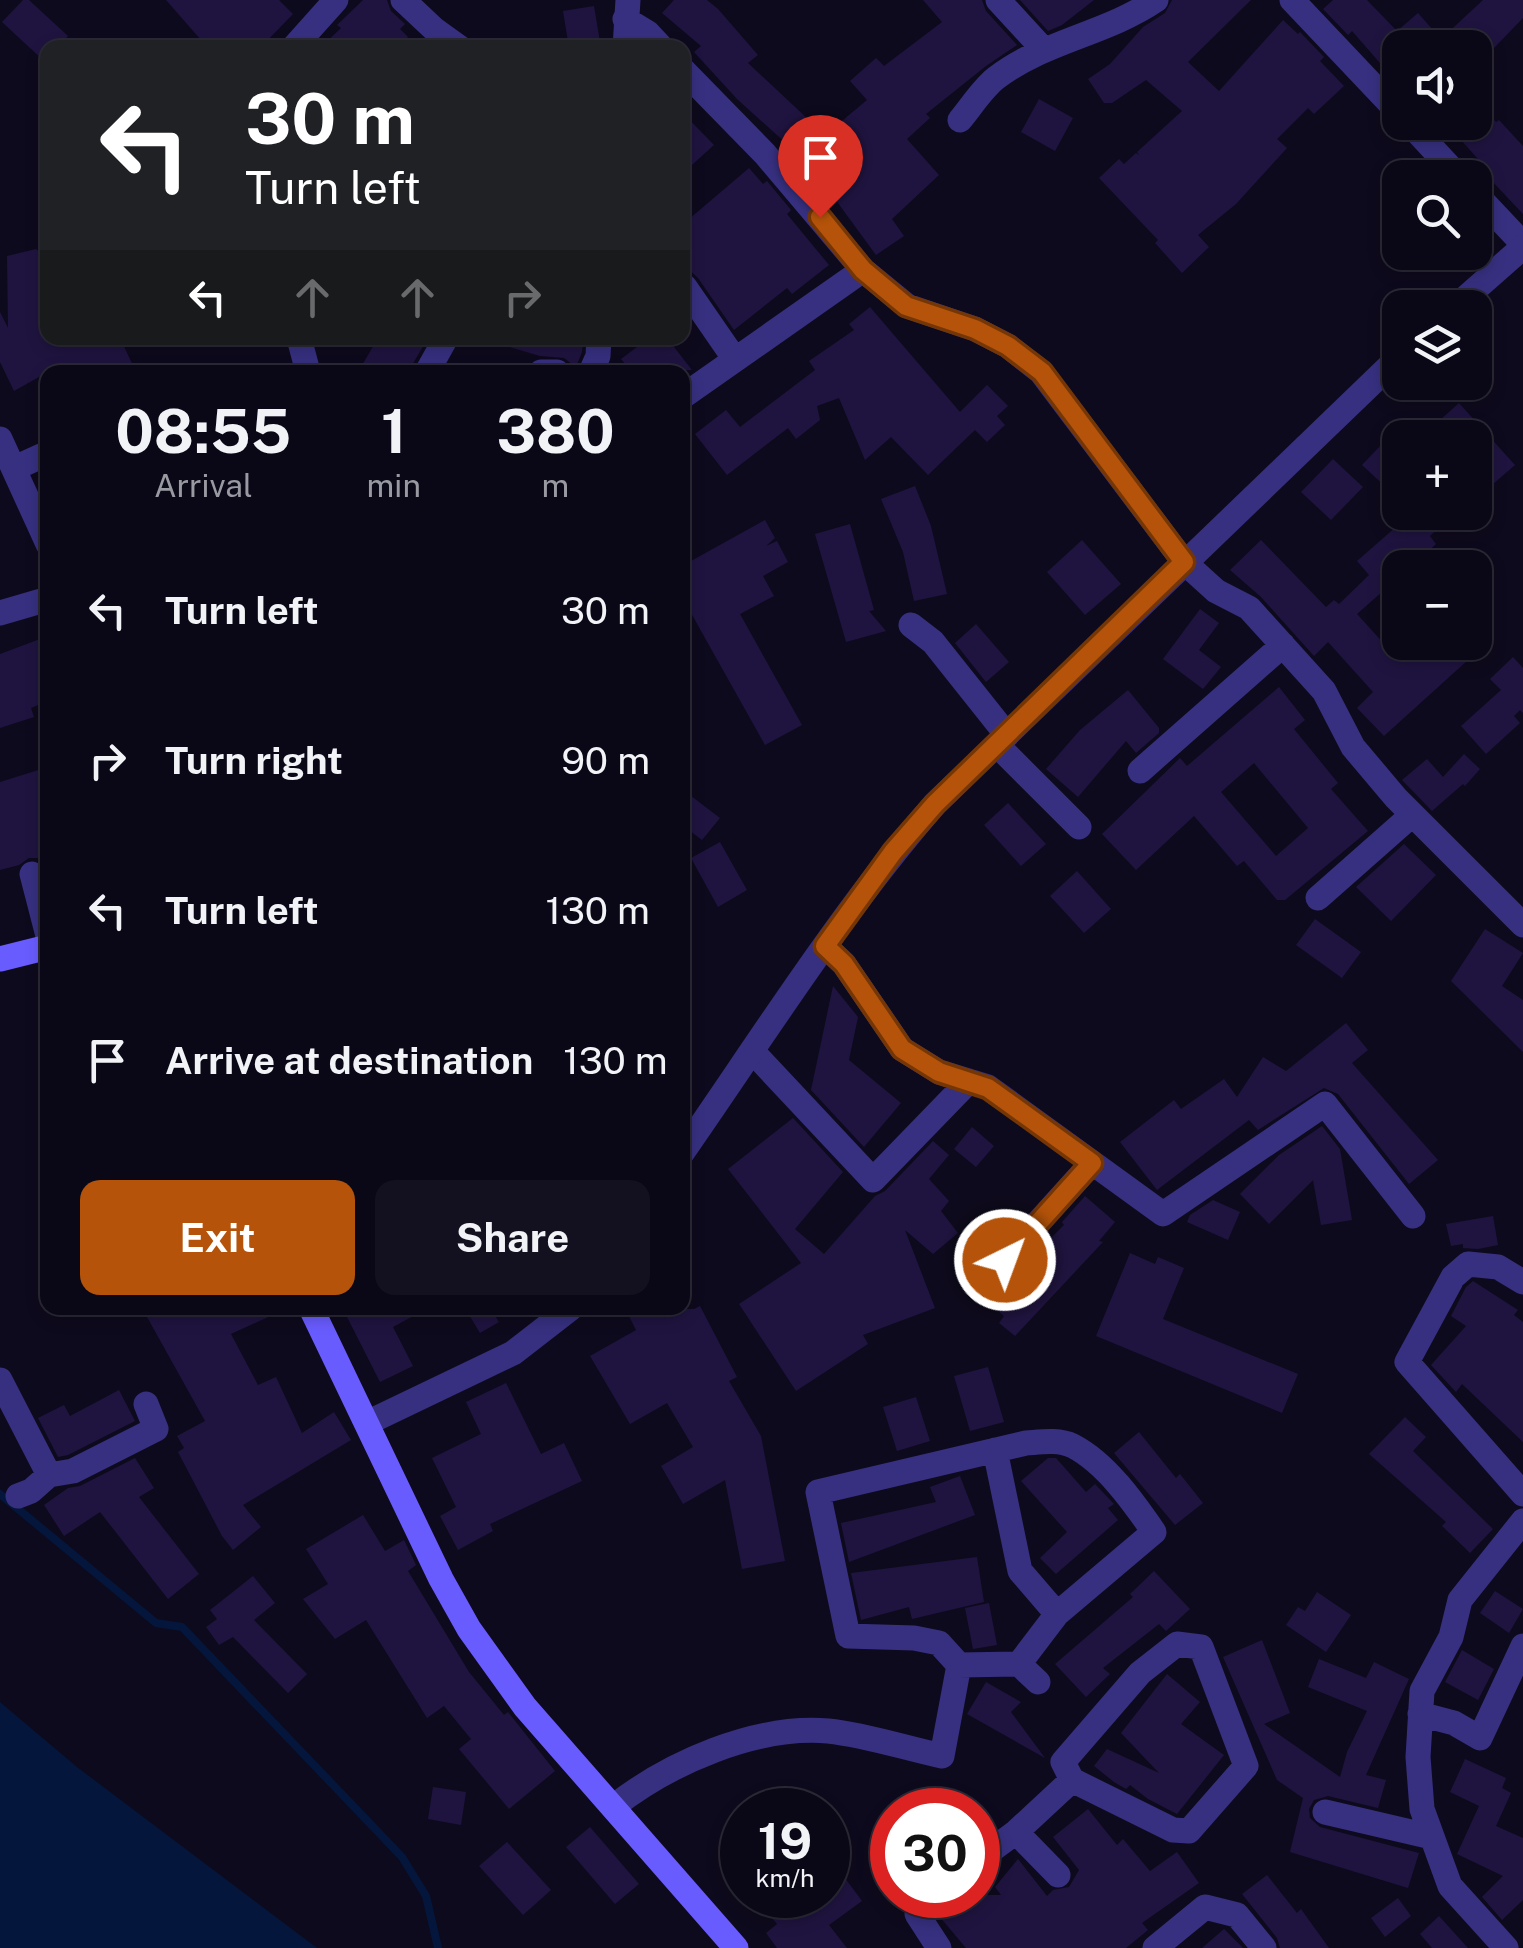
<!DOCTYPE html>
<meta charset="utf-8">
<style>
:root{--surface:#0a0816;--page:#13111f;--text:#f1f3f6;--muted:#999aa1;--line:#2a2935;--accent:#b45309}
body{margin:0;font-family:"Public Sans",sans-serif;background:var(--page);color:var(--text);height:100vh;display:flex;flex-direction:column;font-size:38px;white-space:nowrap}
*{box-sizing:border-box;margin:0}
p{font-size:32px;color:var(--muted)}
.icon{flex:none;width:55px;height:55px;fill:none;stroke:currentColor;stroke-width:2;stroke-linecap:round;stroke-linejoin:round}
.map{position:relative;flex:1;overflow:hidden}
.drawer{position:absolute;left:40px;top:365px;width:650px;height:950px;display:flex;flex-direction:column;background:var(--surface);border-radius:20px;box-shadow:0 5px 15px #0003,0 0 0 2px var(--line)}
.drawer>*{flex:none}
.guide{position:absolute;left:40px;top:40px;width:650px;height:305px;border-radius:20px;box-shadow:0 5px 15px #0003,0 0 0 2px var(--line);background:#202124;color:#fff;overflow:hidden}
.fabs{position:absolute;left:1382px;top:30px;display:grid;gap:20px}
.fabs a{display:grid;place-items:center;width:110px;height:110px;border-radius:20px;background:var(--surface);box-shadow:0 5px 15px #0003,0 0 0 2px var(--line);font-size:50px}
.speed{position:absolute;left:720px;top:1788px;display:flex;gap:20px;font-size:50px;font-weight:700;text-align:center}
.speed>*{display:grid;place-content:center;width:130px;height:130px;border-radius:50%;background:var(--surface);box-shadow:0 5px 15px #0003,0 0 0 2px var(--line);line-height:1}
.speed small{font-size:25px;font-weight:400}
.speed .limit{border:15px solid #d22;background:#fff;color:#111}
.pin{position:absolute;display:grid;place-items:center;width:85px;height:85px;color:#fff;margin:-102px -42px;border-radius:50% 50% 50% 0;rotate:-45deg;box-shadow:0 0 10px #0007}
.pin .icon{rotate:45deg}
.me{position:absolute;width:110px;margin:-55px;rotate:42deg;stroke-linejoin:round;filter:drop-shadow(0 0 8px #0008)}
.turn{display:flex;align-items:center;gap:35px;height:210px;padding:0 40px;font-size:45px}
.turn .icon{width:130px;height:130px;stroke-width:2.5}
.turn b{display:block;font-size:70px;line-height:85px}
.lanes{display:flex;align-items:center;height:95px;padding:0 40px;background:#0003;justify-content:center;gap:50px;direction:ltr}
.lanes .off{opacity:.35}
.eta{display:flex;justify-content:space-evenly;align-items:center;height:170px;text-align:center}
.eta b{font-size:60px;font-weight:700;line-height:70px}
.cta{display:flex;gap:20px;margin-top:auto;padding:20px 40px}
.cta a{flex:1;height:115px;border-radius:20px;background:var(--accent);color:#fff;font-size:40px;font-weight:700;line-height:115px;text-align:center}
.cta a+a{background:var(--page);color:var(--text)}
ul{padding:0;list-style:none}
li{display:flex;align-items:center;gap:30px;height:150px;padding:0 40px}
li div{flex:1}
li b{display:block;font-size:38px}
li em{font-style:normal}
.map>svg:first-child{display:block}
.water{fill:#04163b}
.lines{fill:none;stroke-linecap:round;stroke-linejoin:round}
.stream{stroke:#04163b;stroke-width:8}
.building{fill:#1f143f;fill-rule:evenodd}
.minor{stroke:#373080;stroke-width:25}
.tertiary{stroke:#373080;stroke-width:25}
.secondary{stroke:#695cff;stroke-width:25}
.route-casing{stroke:#753606;stroke-width:25}
.route{stroke:#b45309;stroke-width:18}
</style>
<div class="map">
<svg width="1523" height="1948" viewBox="0 0 1523 1948">
<rect width="100%" height="100%" fill="#0e0a1d"/>
<path class="water" d="M 0,1702 L 77,1767 L 317,1948 L 0,1948 Z"/>
<g class="lines">
<path class="stream" d="M 0,1494 L 156,1623 L 182,1627 L 402,1857 L 426,1896 L 438,1948"/>
</g>
<path class="building" d="M 23,0 L 29,0 L 68,36 L 57,48 L 48,48 L 48,57 L 44,61 L 2,22 Z
M 166,0 L 279,0 L 293,14 L 260,48 L 208,48 Z
M 363,0 L 387,0 L 391,11 L 405,24 L 400,29 L 408,37 L 397,48 L 320,48 L 341,28 L 337,25 Z
M 674,0 L 707,0 L 718,9 L 758,55 L 748,63 L 825,135 L 867,100 L 850,81 L 876,58 L 884,66 L 942,22 L 923,0 L 982,0 L 986,11 L 1017,45 L 986,66 L 926,114 L 930,118 L 907,139 L 939,175 L 892,219 L 904,236 L 876,255 L 824,184 L 817,190 L 792,161 L 799,155 L 737,99 L 694,52 L 701,46 L 662,13 Z
M 1020,0 L 1094,0 L 1062,25 L 1048,31 Z
M 1172,0 L 1251,0 L 1188,62 L 1219,91 L 1283,20 L 1298,34 L 1300,32 L 1324,57 L 1320,61 L 1344,86 L 1314,114 L 1308,108 L 1277,139 L 1287,148 L 1236,204 L 1198,235 L 1209,247 L 1182,273 L 1155,243 L 1158,240 L 1099,178 L 1119,159 L 1124,164 L 1136,153 L 1139,155 L 1137,152 L 1182,111 L 1146,80 L 1112,103 L 1104,103 L 1088,79 L 1110,64 L 1143,27 L 1165,13 Z
M 1333,0 L 1367,0 L 1397,31 L 1418,13 L 1441,39 L 1483,0 L 1523,0 L 1523,18 L 1494,48 L 1400,48 L 1400,86 L 1352,31 L 1348,35 L 1323,9 Z
M 594,6 L 601,48 L 569,48 L 563,11 Z
M 1039,99 L 1073,118 L 1055,151 L 1021,132 Z
M 1475,101 L 1496,122 L 1499,120 L 1523,146 L 1523,214 L 1490,179 L 1493,176 L 1445,122 L 1475,122 Z
M 682,112 L 714,145 L 682,174 Z
M 749,168 L 763,184 L 767,181 L 791,210 L 787,214 L 829,265 L 792,294 L 787,288 L 734,330 L 698,278 L 682,263 L 682,225 Z
M 36,249 L 48,258 L 48,338 L 120,338 L 136,372 L 48,372 L 14,391 L 0,362 L 0,312 L 8,328 L 7,256 Z
M 870,307 L 960,412 L 987,385 L 1008,406 L 997,416 L 1005,425 L 987,442 L 975,430 L 928,475 L 891,437 L 865,460 L 839,398 L 817,406 L 820,420 L 796,439 L 788,428 L 727,475 L 695,434 L 726,410 L 740,427 L 815,370 L 809,361 L 854,330 L 849,324 Z
M 378,338 L 428,338 L 408,372 L 358,372 Z
M 497,338 L 583,338 L 582,352 L 576,367 L 564,358 L 540,356 L 496,343 Z
M 649,338 L 667,338 L 692,370 L 632,372 L 621,359 Z
M 1459,403 L 1515,465 L 1492,485 L 1475,466 L 1475,438 L 1420,438 Z
M 1400,425 L 1400,480 L 1390,491 L 1362,465 Z
M 1333,459 L 1363,487 L 1331,520 L 1301,492 Z
M 915,486 L 931,526 L 947,594 L 914,601 L 903,552 L 881,499 Z
M 1413,512 L 1454,512 L 1430,536 L 1436,544 L 1410,568 L 1400,568 L 1400,576 L 1357,614 L 1397,658 L 1415,642 L 1452,642 L 1468,660 L 1384,736 L 1357,708 L 1373,692 L 1328,642 L 1314,656 L 1261,597 L 1230,570 L 1261,540 L 1326,607 L 1334,600 L 1339,604 L 1369,575 L 1357,561 Z
M 765,520 L 775,538 L 766,546 L 777,541 L 788,562 L 763,576 L 774,596 L 740,614 L 802,725 L 765,745 L 682,597 L 682,566 Z
M 850,524 L 874,610 L 869,611 L 886,631 L 846,642 L 815,534 Z
M 1082,540 L 1121,584 L 1085,615 L 1047,572 Z
M 1200,609 L 1219,623 L 1199,650 L 1221,667 L 1203,689 L 1163,659 Z
M 976,624 L 1009,662 L 986,682 L 955,643 Z
M 48,636 L 48,701 L 31,708 L 34,717 L 0,728 L 0,654 Z
M 1513,657 L 1523,668 L 1523,713 L 1520,710 L 1514,716 L 1520,723 L 1486,754 L 1461,726 L 1501,690 L 1490,679 Z
M 1279,687 L 1305,720 L 1294,729 L 1338,783 L 1331,789 L 1368,831 L 1285,900 L 1277,900 L 1244,861 L 1237,866 L 1194,816 L 1136,870 L 1102,834 L 1180,758 L 1187,766 ZM 1254,763 L 1308,828 L 1276,856 L 1221,792 Z
M 1128,690 L 1159,728 L 1159,733 L 1136,753 L 1126,741 L 1078,797 L 1046,769 L 1080,730 Z
M 1464,754 L 1480,769 L 1465,786 L 1463,784 L 1432,811 L 1402,780 L 1427,759 L 1443,777 Z
M 48,767 L 48,858 L 29,858 L 19,865 L 0,870 L 0,782 Z
M 682,789 L 720,818 L 702,840 L 682,825 Z
M 1008,803 L 1046,844 L 1021,866 L 984,825 Z
M 720,842 L 747,890 L 718,907 L 691,858 Z
M 1404,844 L 1436,875 L 1391,921 L 1356,887 Z
M 1077,871 L 1111,909 L 1084,933 L 1050,896 Z
M 1315,919 L 1361,952 L 1342,978 L 1296,945 Z
M 1485,929 L 1523,953 L 1502,986 L 1523,1000 L 1523,1052 L 1451,981 Z
M 833,986 L 858,1017 L 849,1060 L 901,1103 L 864,1147 L 811,1090 Z
M 1346,1023 L 1368,1050 L 1352,1063 L 1438,1160 L 1409,1184 L 1338,1094 L 1324,1088 L 1258,1130 L 1249,1120 L 1157,1190 L 1120,1142 L 1174,1100 L 1181,1109 L 1224,1079 L 1237,1097 L 1263,1057 L 1286,1071 Z
M 793,1118 L 843,1172 L 795,1229 L 824,1254 L 875,1196 L 885,1191 L 933,1141 L 949,1155 L 929,1179 L 949,1201 L 941,1211 L 958,1233 L 933,1254 L 905,1230 L 935,1308 L 863,1335 L 868,1344 L 796,1391 L 739,1304 L 801,1263 L 728,1169 Z
M 1322,1126 L 1340,1149 L 1352,1220 L 1321,1225 L 1313,1180 L 1269,1224 L 1240,1194 L 1279,1155 Z
M 972,1127 L 994,1146 L 976,1167 L 954,1149 Z
M 1085,1196 L 1115,1222 L 1099,1241 L 1103,1242 L 1015,1336 L 999,1323 L 1004,1316 L 987,1302 L 1064,1225 L 1062,1222 Z
M 1213,1200 L 1240,1212 L 1228,1240 L 1187,1222 L 1190,1215 Z
M 1493,1216 L 1498,1245 L 1478,1249 L 1463,1248 L 1463,1244 L 1451,1246 L 1446,1224 Z
M 1130,1253 L 1155,1264 L 1158,1257 L 1184,1268 L 1163,1319 L 1298,1374 L 1282,1413 L 1096,1336 Z
M 1473,1281 L 1518,1310 L 1514,1315 L 1523,1322 L 1523,1442 L 1462,1384 L 1456,1392 L 1431,1365 L 1466,1326 L 1451,1316 L 1466,1287 Z
M 700,1306 L 737,1377 L 729,1381 L 761,1436 L 785,1561 L 742,1569 L 725,1480 L 683,1504 L 661,1466 L 693,1447 L 667,1403 L 630,1424 L 590,1356 L 636,1330 L 625,1308 L 694,1309 Z
M 142,1308 L 288,1308 L 231,1334 L 258,1385 L 276,1377 L 302,1433 L 334,1412 L 351,1440 L 243,1505 L 261,1527 L 233,1550 L 222,1536 L 178,1452 L 184,1448 L 177,1436 L 205,1421 Z
M 365,1308 L 428,1308 L 393,1327 L 413,1366 L 380,1382 L 347,1317 Z
M 465,1308 L 490,1308 L 499,1322 L 480,1333 Z
M 988,1367 L 1004,1422 L 970,1431 L 954,1376 Z
M 506,1383 L 541,1454 L 564,1443 L 582,1481 L 490,1524 L 493,1531 L 458,1550 L 440,1516 L 456,1507 L 432,1458 L 481,1434 L 466,1402 Z
M 119,1390 L 135,1421 L 68,1455 L 58,1457 L 38,1418 L 64,1405 L 70,1416 Z
M 916,1397 L 930,1441 L 897,1451 L 883,1407 Z
M 1405,1417 L 1426,1437 L 1413,1451 L 1493,1529 L 1470,1553 L 1442,1526 L 1446,1522 L 1369,1454 Z
M 1139,1432 L 1176,1478 L 1180,1474 L 1203,1503 L 1175,1525 L 1114,1453 Z
M 135,1458 L 154,1488 L 139,1497 L 199,1574 L 168,1599 L 100,1512 L 64,1536 L 44,1505 L 68,1488 L 80,1486 Z
M 1048,1458 L 1056,1458 L 1086,1492 L 1095,1484 L 1114,1504 L 1108,1508 L 1118,1520 L 1056,1574 L 1040,1558 L 1067,1532 L 1021,1481 Z
M 960,1476 L 975,1515 L 849,1562 L 841,1523 L 936,1502 L 930,1487 Z
M 363,1515 L 385,1551 L 404,1540 L 416,1565 L 408,1571 L 469,1672 L 504,1715 L 508,1712 L 555,1771 L 509,1809 L 459,1749 L 471,1739 L 444,1706 L 427,1718 L 366,1620 L 335,1639 L 303,1599 L 328,1584 L 306,1549 Z
M 977,1557 L 984,1602 L 912,1619 L 909,1607 L 861,1620 L 851,1573 Z
M 1154,1571 L 1190,1609 L 1166,1631 L 1159,1624 L 1103,1668 L 1110,1674 L 1086,1697 L 1055,1664 L 1133,1597 L 1130,1594 Z
M 253,1576 L 275,1603 L 254,1620 L 307,1674 L 288,1693 L 233,1637 L 219,1645 L 206,1627 L 217,1619 L 210,1610 Z
M 1495,1591 L 1523,1609 L 1509,1633 L 1480,1613 Z
M 1317,1592 L 1351,1615 L 1326,1652 L 1286,1625 L 1298,1607 L 1305,1611 Z
M 989,1603 L 997,1645 L 973,1649 L 965,1608 Z
M 1262,1640 L 1290,1713 L 1264,1724 L 1340,1777 L 1347,1752 L 1367,1711 L 1308,1687 L 1319,1659 L 1366,1678 L 1374,1662 L 1409,1679 L 1366,1775 L 1386,1780 L 1378,1808 L 1328,1796 L 1314,1800 L 1309,1809 L 1310,1818 L 1320,1827 L 1419,1853 L 1408,1888 L 1290,1852 L 1303,1798 L 1277,1780 L 1223,1657 Z
M 1462,1650 L 1494,1669 L 1478,1700 L 1445,1682 Z
M 1167,1674 L 1200,1702 L 1181,1724 L 1224,1755 L 1177,1814 L 1148,1799 L 1130,1785 L 1126,1789 L 1114,1782 L 1094,1766 L 1107,1749 L 1159,1773 L 1121,1733 Z
M 986,1682 L 1021,1702 L 1011,1712 L 1045,1758 L 967,1714 Z
M 1465,1759 L 1506,1778 L 1502,1788 L 1511,1793 L 1496,1826 L 1523,1838 L 1523,1900 L 1502,1920 L 1482,1897 L 1503,1876 L 1457,1854 L 1479,1806 L 1450,1792 Z
M 433,1787 L 466,1792 L 461,1825 L 428,1819 Z
M 1088,1809 L 1117,1845 L 1123,1839 L 1150,1871 L 1177,1852 L 1199,1883 L 1142,1923 L 1148,1930 L 1126,1948 L 966,1948 L 939,1916 L 950,1906 L 954,1895 L 1001,1895 L 995,1887 L 1018,1859 L 1047,1896 L 1053,1890 L 1069,1887 L 1079,1870 L 1053,1837 Z
M 590,1827 L 639,1884 L 615,1904 L 566,1847 Z
M 507,1842 L 551,1890 L 523,1915 L 479,1866 Z
M 828,1855 L 862,1901 L 829,1925 L 847,1948 L 777,1948 L 766,1933 L 777,1924 L 753,1895 L 828,1895 Z
M 1267,1875 L 1297,1913 L 1301,1909 L 1329,1948 L 1280,1948 L 1277,1938 L 1242,1894 Z
M 1398,1898 L 1411,1916 L 1385,1937 L 1371,1918 Z
M 1439,1916 L 1468,1948 L 1432,1948 L 1420,1934 Z
M 1224,1929 L 1243,1948 L 1202,1948 Z"/>
<g class="lines">
<path class="minor" d="M 403,0 L 435,30 L 460,48
M 998,0 L 1043,49
M 1292,0 L 1400,114
M 625,19 L 648,33 L 662,48
M 293,48 L 336,0
M 625,48 L 628,0
M 682,69 L 765,154 L 863,270 L 907,306 L 975,329 L 1008,346 L 1041,372 L 1184,562 L 1216,591 L 1249,608 L 1324,691 L 1353,747 L 1396,798 L 1523,925
M 960,120 C 971,107 982,89 996,78 C 1044,41 1106,34 1156,0
M 1408,122 L 1460,178
M 1475,193 L 1523,244
M 685,287 L 734,358
M 299,338 L 308,372
M 427,372 L 446,338
M 541,372 L 557,372
M 591,372 L 598,356 L 599,338
M 682,397 L 863,270
M 0,439 L 48,544
M 15,468 L 48,453
M 0,613 L 48,599
M 911,625 L 933,642 L 1007,735
M 997,745 L 1079,827
M 1140,771 L 1283,645
M 32,874 L 48,936
M 1318,898 L 1412,815
M 825,946 L 844,964 L 902,1049 L 939,1072 L 988,1087 L 1163,1214 L 1325,1104 L 1413,1216
M 753,1052 L 873,1180 L 969,1081
M 1005,1259 L 1092,1163
M 1523,1282 L 1498,1267 L 1468,1264 L 1453,1277 L 1407,1362 L 1523,1494
M 0,1380 L 49,1475 L 73,1471 L 156,1429 L 146,1404
M 995,1450 L 1020,1571 L 1057,1614
M 18,1496 L 31,1491 L 49,1475
M 1177,1644 L 1201,1647 L 1246,1766 L 1189,1831 L 1173,1830 L 1072,1780 L 1063,1762 L 1140,1673 Z
M 1019,1664 L 1038,1682
M 1420,1714 L 1454,1723 L 1480,1738 L 1523,1646
M 613,1807 C 669,1763 755,1725 828,1731 C 866,1735 905,1748 942,1756 L 959,1665 L 1019,1664 L 1057,1614 L 1154,1532 C 1134,1503 1106,1463 1073,1446 C 1058,1439 1041,1442 1026,1443 L 818,1492 L 848,1636 L 914,1638 L 939,1643 L 959,1665
M 1325,1812 L 1432,1837
M 1016,1832 L 1058,1875
M 978,1860 L 1016,1832 L 1072,1780
M 938,1895 L 917,1914 L 939,1948
M 1155,1948 L 1205,1907 L 1237,1915 L 1264,1948
M 1506,1948 L 1450,1886 L 1422,1809 L 1418,1757 L 1422,1691 L 1451,1637 L 1460,1600 L 1523,1521"/>
<path class="tertiary" d="M 1454,308 L 1523,247
M 682,1153 C 764,1035 841,912 935,804 L 1400,356
M 367,1423 L 513,1353 L 571,1308"/>
<path class="secondary" d="M 0,959 L 48,947
M 311,1308 L 441,1579 L 469,1629 L 525,1707 L 736,1948"/>
</g>
<g class="lines">
<g class="route-casing">
<path id="route" d="M 820,217 L 863,270 L 906,306 L 975,329 L 1008,346 L 1042,372 L 1184,562 L 935,804 L 893,852 L 825,946 L 844,964 L 902,1049 L 939,1072 L 988,1088 L 1092,1163 L 1005,1260"/>
</g>
<use href="#route" class="route"/>
</g>
</svg>
<div class="fabs">
<a><svg class="icon" aria-label="sound" viewBox="0 0 24 24"><path d="M4 9h4l5-4v14l-5-4H4zM17 9q2 3 0 6"/></svg></a>
<a><svg class="icon" aria-label="search" viewBox="0 0 24 24"><circle cx="10" cy="10" r="6"/><path d="M15 15l6 6"/></svg></a>
<a><svg class="icon" aria-label="layers" viewBox="0 0 24 24"><path d="M12 4l9 5-9 5-9-5zM3 14l9 5 9-5"/></svg></a>
<a>+</a>
<a>−</a>
</div>
<div class="speed"><div>19<small>km/h</small></div><div class="limit">30</div></div>
<div class="pin" style="left:820px;top:217px;background:#d93025"><svg class="icon" aria-label="arrive" viewBox="0 0 24 24"><path d="M6 21V4h12l-3 4 3 4H6"/></svg></div>
<svg class="me" style="left:1005px;top:1260px" viewBox="-20 -20 40 40"><circle r="17" fill="#b45309" stroke="#fff" stroke-width="3"/><path d="M0-11L8 9 0 5-8 9z" fill="#fff"/></svg>
<div class="guide">
<div class="turn"><svg class="icon" aria-label="left" viewBox="0 0 24 24"><path d="M17 20v-9H6M10 6l-5 5 5 5"/></svg><div><b>30 m</b>Turn left</div></div>
<div class="lanes"><svg class="icon" aria-label="left" viewBox="0 0 24 24"><path d="M17 20v-9H6M10 6l-5 5 5 5"/></svg><svg class="icon off" aria-label="ahead" viewBox="0 0 24 24"><path d="M12 20V5M6 11l6-6 6 6"/></svg><svg class="icon off" aria-label="ahead" viewBox="0 0 24 24"><path d="M12 20V5M6 11l6-6 6 6"/></svg><svg class="icon off" aria-label="right" viewBox="0 0 24 24"><path d="M7 20v-9h11M14 6l5 5-5 5"/></svg></div>
</div>
<section class="drawer">
<div class="eta">
<div><b>08:55</b><p>Arrival</p></div>
<div><b>1</b><p>min</p></div>
<div><b>380</b><p>m</p></div>
</div>
<ul>
<li><svg class="icon" aria-label="left" viewBox="0 0 24 24"><path d="M17 20v-9H6M10 6l-5 5 5 5"/></svg><div><b>Turn left</b></div><em>30 m</em></li>
<li><svg class="icon" aria-label="right" viewBox="0 0 24 24"><path d="M7 20v-9h11M14 6l5 5-5 5"/></svg><div><b>Turn right</b></div><em>90 m</em></li>
<li><svg class="icon" aria-label="left" viewBox="0 0 24 24"><path d="M17 20v-9H6M10 6l-5 5 5 5"/></svg><div><b>Turn left</b></div><em>130 m</em></li>
<li><svg class="icon" aria-label="arrive" viewBox="0 0 24 24"><path d="M6 21V4h12l-3 4 3 4H6"/></svg><div><b>Arrive at destination</b></div><em>130 m</em></li>
</ul>
<div class="cta"><a>Exit</a><a>Share</a></div>
</section>
</div>
